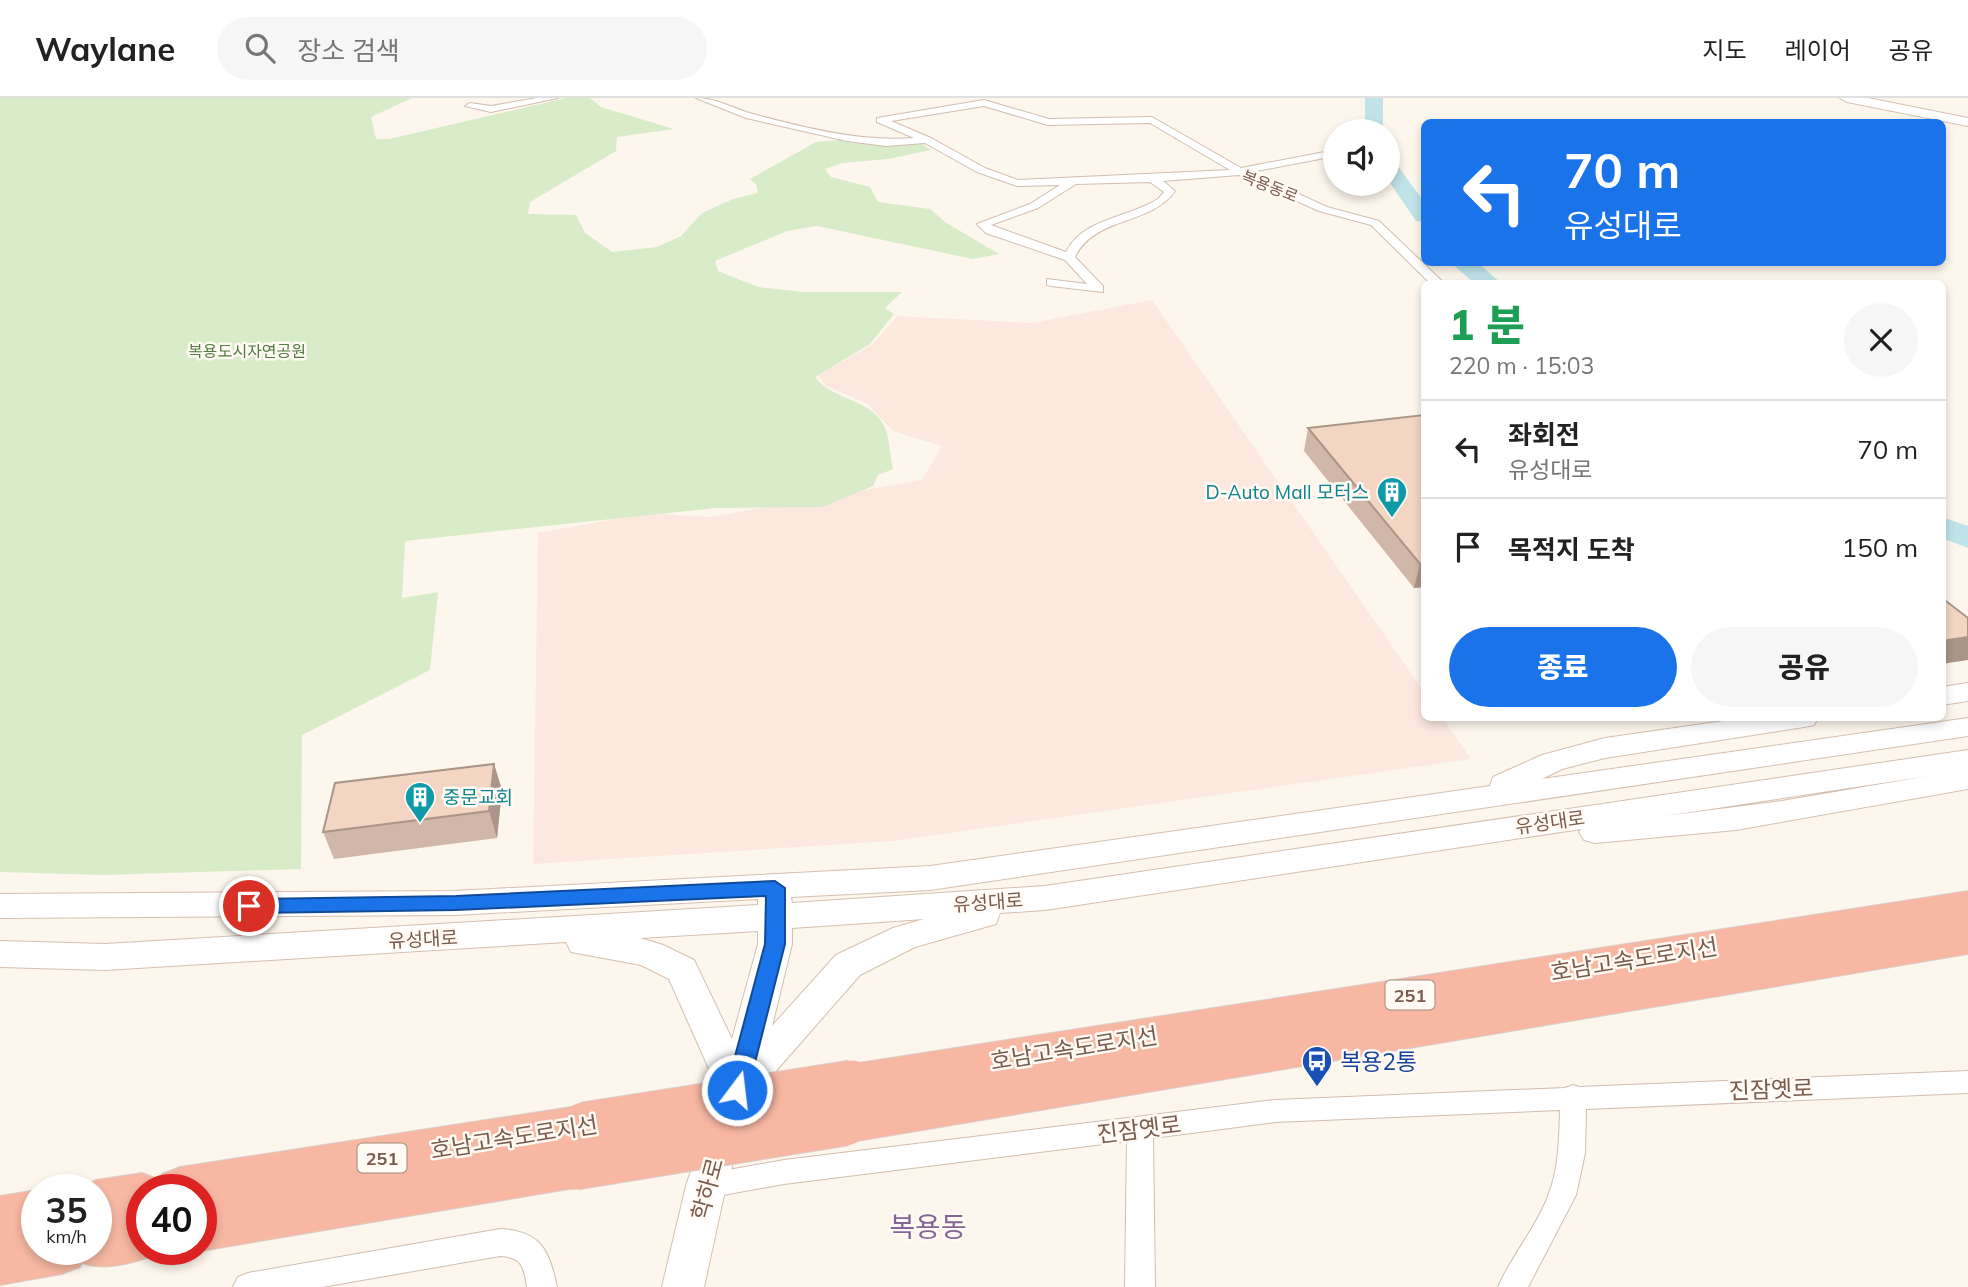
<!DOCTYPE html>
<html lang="ko">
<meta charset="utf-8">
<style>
:root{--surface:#fff;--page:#f6f6f6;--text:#222;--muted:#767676;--line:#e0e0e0;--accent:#1a73e8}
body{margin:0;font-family:Mulish,"Noto Sans KR",sans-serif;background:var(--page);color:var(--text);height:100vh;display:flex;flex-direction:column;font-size:26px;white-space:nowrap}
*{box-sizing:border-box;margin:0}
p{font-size:23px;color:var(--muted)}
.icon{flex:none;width:38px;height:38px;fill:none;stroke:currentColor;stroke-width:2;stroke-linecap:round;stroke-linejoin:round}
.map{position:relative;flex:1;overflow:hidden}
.panel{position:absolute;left:1421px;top:182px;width:525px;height:441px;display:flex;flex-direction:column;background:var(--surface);border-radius:10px;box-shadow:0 4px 10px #0003}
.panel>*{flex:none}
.guide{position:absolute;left:1421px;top:21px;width:525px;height:147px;border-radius:10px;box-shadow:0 4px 10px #0003;background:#1a73e8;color:#fff;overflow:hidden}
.controls{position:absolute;left:1323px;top:21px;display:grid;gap:14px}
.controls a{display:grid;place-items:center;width:77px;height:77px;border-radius:50%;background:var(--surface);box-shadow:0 4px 10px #0003;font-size:35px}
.speed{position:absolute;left:21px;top:1076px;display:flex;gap:14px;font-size:35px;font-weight:700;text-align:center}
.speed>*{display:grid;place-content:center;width:91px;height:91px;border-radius:50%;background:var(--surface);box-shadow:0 4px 10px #0003;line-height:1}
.speed small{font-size:18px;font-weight:400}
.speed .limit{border:10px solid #d22;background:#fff;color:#111}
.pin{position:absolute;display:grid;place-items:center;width:60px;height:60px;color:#fff;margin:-30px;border:4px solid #fff;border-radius:50%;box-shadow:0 2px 7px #0007}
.me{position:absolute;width:77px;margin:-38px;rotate:15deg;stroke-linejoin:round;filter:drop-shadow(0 0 5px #0008)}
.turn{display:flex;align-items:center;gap:24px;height:147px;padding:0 28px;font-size:32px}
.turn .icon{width:91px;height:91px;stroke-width:2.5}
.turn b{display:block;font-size:49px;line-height:60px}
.round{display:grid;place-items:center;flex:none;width:74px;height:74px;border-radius:37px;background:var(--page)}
.head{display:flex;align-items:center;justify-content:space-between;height:119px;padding:0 28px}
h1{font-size:42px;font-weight:800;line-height:52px;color:#1e9e55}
.action{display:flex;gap:14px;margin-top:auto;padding:14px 28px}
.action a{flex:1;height:80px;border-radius:42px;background:var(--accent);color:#fff;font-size:28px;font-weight:800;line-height:80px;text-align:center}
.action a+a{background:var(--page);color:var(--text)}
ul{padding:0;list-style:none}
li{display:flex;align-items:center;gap:21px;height:98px;padding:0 28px;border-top:2px solid var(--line)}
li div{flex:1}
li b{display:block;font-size:26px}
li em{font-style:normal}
header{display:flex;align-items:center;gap:42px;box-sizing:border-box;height:98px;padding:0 35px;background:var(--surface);border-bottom:2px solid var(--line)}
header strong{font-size:33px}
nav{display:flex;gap:38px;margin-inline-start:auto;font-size:24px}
.search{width:490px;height:63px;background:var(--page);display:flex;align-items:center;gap:18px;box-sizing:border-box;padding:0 24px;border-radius:38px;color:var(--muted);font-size:26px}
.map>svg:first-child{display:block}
.commercial{fill:#fde8e0}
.green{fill:#d8ecc9}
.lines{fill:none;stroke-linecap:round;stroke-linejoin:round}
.river{fill:#bfe3e8;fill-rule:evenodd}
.street-casing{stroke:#d1beb0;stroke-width:2}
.secondary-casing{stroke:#d6c0b0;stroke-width:2}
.highway-casing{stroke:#dad1cd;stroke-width:2}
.street{fill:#fff;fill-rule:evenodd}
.secondary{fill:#fff;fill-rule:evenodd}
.highway{fill:#f7b7a3;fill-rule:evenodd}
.highway-bridge-casing{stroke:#dad1cd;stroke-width:49;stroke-linecap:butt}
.highway-bridge{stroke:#f7b7a3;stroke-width:47}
.wall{fill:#d1b7a8}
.shaded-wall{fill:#aa9588}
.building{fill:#f3d5c3;stroke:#aa9588;stroke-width:2}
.route{fill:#1a73e8;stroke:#114b97;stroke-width:2}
.labels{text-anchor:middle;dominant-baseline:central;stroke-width:5;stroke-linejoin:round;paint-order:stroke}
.far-street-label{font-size:16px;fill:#7a5c4d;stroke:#fffaf3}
.far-park-label{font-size:16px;fill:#537a41;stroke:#fffaf3}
.shield{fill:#fffaf3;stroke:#a28b7f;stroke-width:2}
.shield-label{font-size:18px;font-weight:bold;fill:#7a5c4d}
.culture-label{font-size:19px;fill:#0d838f;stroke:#fffaf3;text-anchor:end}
.street-label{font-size:19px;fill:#7a5c4d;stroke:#fffaf3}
.near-street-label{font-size:23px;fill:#7a5c4d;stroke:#fffaf3}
.near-transit-label{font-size:23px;fill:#164399;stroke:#fffaf3;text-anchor:start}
.near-quarter-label{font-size:28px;fill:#846695;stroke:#fffaf3}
</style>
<header>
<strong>Waylane</strong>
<div class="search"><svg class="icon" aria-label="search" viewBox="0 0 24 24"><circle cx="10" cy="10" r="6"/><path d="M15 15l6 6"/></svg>장소 검색</div>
<nav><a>지도</a><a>레이어</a><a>공유</a></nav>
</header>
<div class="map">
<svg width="1968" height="1189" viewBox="0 0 1968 1189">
<rect width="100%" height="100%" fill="#fdf6ec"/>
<path class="commercial" d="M 1152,202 L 1424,594 L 1424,620 L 1443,620 L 1471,661 L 893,743 L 533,766 L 538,435 L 647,415 L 710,419 L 922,382 L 942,348 L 893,333 L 868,306 L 826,288 L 818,277 L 872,247 L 897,218 L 1032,225 Z"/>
<path class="green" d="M 0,0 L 412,0 L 371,19 L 376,41 L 389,41 L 566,0 L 590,0 L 601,9 L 674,31 L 617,39 L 616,53 L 530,104 L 528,116 L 576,117 L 585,135 L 612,154 L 657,149 L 681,138 L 702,115 L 733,101 L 758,95 L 756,86 L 750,81 L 816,44 L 840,42 L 886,48 L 922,46 L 931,52 L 888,61 L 842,65 L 825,71 L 831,79 L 870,89 L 878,104 L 930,111 L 945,124 L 999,156 L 973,161 L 817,128 L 787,133 L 715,163 L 718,173 L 758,189 L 803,194 L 902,194 L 885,210 L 894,216 L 870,246 L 815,279 C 831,302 872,301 884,328 C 890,340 890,358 893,371 L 878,377 L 873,388 L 822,409 L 716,410 L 405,443 L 402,500 L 438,494 L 430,572 L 302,637 L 301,771 L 103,777 L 0,774 Z"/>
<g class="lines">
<path class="river" d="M 1365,0 L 1383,0 L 1383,33 L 1365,33 Z
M 1388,62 L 1395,64 L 1424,104 L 1424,124 L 1416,123 L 1388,82 Z
M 1450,164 L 1477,164 L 1502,186 L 1475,186 Z
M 1942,419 L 1968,428 L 1968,450 L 1942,440 Z"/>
<g class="street-casing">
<path id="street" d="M 537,0 L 558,0 L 491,14 L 465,8 L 470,5 L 491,8 Z
M 696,0 C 717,0 734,11 753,16 C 805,30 860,44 914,40 L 877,24 L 877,20 L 984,2 L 1049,21 L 1152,19 L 1241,70 L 1335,52 L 1335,58 L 1251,74 L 1327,109 L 1379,123 L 1445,186 L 1431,186 L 1371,127 L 1319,113 L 1239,77 L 1163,83 L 1175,93 C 1150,128 1095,118 1075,159 L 1103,188 L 1103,194 L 1051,188 L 1047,187 L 1047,181 L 1087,186 L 1065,162 L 986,135 L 977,126 L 1030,106 L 1060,87 L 1017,88 L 977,74 L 925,45 L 886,48 L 847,43 L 746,20 ZM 984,8 L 1048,27 L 1150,25 L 1230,72 L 1018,82 L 985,70 L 931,40 L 891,23 ZM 1150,84 L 1164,94 L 1158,101 C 1128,120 1083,120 1066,154 L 991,127 L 1038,110 L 1076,86 Z
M 1968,973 L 1968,995 L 1586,1011 L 1585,1055 L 1576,1097 L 1528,1189 L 1498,1189 C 1512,1157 1536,1130 1548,1098 C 1559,1071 1559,1041 1560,1012 L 1275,1024 L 1153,1040 L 1155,1189 L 1125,1189 L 1127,1043 L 784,1086 L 706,1100 L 696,1097 L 692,1088 L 696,1079 L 706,1076 L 784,1062 L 1275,1002 L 1565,990 L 1573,987 L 1579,989 Z
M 500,1131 C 541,1133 549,1152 557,1189 L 527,1189 C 524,1169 522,1159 500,1158 L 322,1189 L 233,1189 L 238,1179 L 248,1175 Z"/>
</g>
<g class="secondary-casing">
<path id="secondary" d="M 1840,0 L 1868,0 L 1968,20 L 1968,28 L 1847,4 Z
M 1968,585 L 1968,603 L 1942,607 L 1942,589 Z
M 1745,620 L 1818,620 L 1814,627 L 1804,629 L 1605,660 L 1562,671 L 1542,681 L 1968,620 L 1968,638 L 930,792 L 791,799 L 792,805 L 1045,788 L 1968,652 L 1968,691 L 1736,732 L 1595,745 L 1584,742 L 1579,734 L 1581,731 L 1045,812 L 1000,815 L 996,826 L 915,849 L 860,877 L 754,998 L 726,1088 L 704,1189 L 662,1189 L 686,1088 L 718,991 L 669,881 L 641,867 L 571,854 L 566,844 L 105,872 L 0,869 L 0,843 L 105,846 L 758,807 L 758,801 L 455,817 L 0,820 L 0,796 L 455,793 L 930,768 L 1490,688 L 1493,679 L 1542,657 L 1605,640 ZM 1928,678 L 1782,703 L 1665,718 ZM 924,821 L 893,830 L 836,857 L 772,928 L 792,846 L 792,830 ZM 758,833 L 758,846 L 732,941 L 694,862 L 663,847 L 640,840 Z"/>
</g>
<g class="highway-casing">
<path id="highway" d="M 1968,793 L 1968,856 L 845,1045 L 828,1039 L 821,1024 L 828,1009 L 845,1003 L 835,1000 L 829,986 L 835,972 L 852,966 Z
M 584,1007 L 601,1013 L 608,1028 L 601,1043 L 583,1049 L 592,1052 L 600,1068 L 592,1084 L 575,1090 L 201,1153 L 198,1152 L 201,1152 L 201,1092 L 142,1092 L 142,1152 L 162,1152 L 160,1155 C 137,1164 106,1174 82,1165 L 80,1169 L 62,1176 L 0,1187 L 0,1098 L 37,1092 L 38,1092 L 37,1152 L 96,1152 L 96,1092 L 77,1092 L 96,1082 L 142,1075 L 160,1082 L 162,1076 L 180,1069 Z"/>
</g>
<use href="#street" class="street"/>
<use href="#secondary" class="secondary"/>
<use href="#highway" class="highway"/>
<g class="highway-bridge-casing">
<path id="highway-bridge" d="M 584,1028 L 852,986
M 575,1068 L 845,1024"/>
</g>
<use href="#highway-bridge" class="highway-bridge"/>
</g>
<path class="wall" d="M 1424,317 L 1424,489 L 1414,490 L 1304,353 L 1308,330 Z
M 494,666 L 502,692 L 497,740 L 334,761 L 323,734 Z"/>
<path class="shaded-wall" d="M 1424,465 L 1424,489 L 1414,490 L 1420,466 Z
M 1968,539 L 1968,562 L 1942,566 L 1942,543 Z
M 494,666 L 502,692 L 497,740 L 489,713 Z"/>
<path class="building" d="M 1424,317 L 1424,465 L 1420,466 L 1308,330 Z
M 1942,500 L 1968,520 L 1968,539 L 1942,543 Z
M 494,666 L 489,713 L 323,734 L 335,685 Z"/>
<path class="route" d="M 775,783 L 785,790 L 785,846 L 748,992 L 745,998 L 737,1001 L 729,998 L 726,992 L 765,846 L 766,798 L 456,812 L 249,815 L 239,808 L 249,801 L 456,798 Z"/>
<defs>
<g id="building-pin" transform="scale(1.575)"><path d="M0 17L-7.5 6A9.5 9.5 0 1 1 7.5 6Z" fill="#0f9aa8" stroke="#fffaf3"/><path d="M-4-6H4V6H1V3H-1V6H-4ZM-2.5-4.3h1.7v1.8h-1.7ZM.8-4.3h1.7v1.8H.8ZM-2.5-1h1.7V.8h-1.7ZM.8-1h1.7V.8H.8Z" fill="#fff"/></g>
<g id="bus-pin" transform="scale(1.575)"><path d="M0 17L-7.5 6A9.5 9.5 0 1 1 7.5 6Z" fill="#1a4fb4" stroke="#fffaf3"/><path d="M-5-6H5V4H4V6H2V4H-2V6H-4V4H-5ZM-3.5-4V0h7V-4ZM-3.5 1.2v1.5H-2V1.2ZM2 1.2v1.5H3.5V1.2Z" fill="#fff"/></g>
</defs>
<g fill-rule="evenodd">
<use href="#building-pin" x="1392" y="394"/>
<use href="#building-pin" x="420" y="699"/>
<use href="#bus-pin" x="1317" y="963"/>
</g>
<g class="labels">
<g class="far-street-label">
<text transform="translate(1270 88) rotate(22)">복용동로</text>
</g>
<g class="far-park-label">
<text x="247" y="253">복용도시자연공원</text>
</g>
<g class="shield">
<rect x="1385.5" y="882.5" width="49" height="29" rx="5"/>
<rect x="357.5" y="1045.5" width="49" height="29" rx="5"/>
</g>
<g class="shield-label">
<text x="1410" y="897">251</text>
<text x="382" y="1060">251</text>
</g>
<g class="culture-label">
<text x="1369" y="394">D-Auto Mall 모터스</text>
<text x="443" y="699" text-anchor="start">중문교회</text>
</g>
<g class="street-label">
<text transform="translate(1550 724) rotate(-8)">유성대로</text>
<text transform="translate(988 804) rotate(-4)">유성대로</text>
<text transform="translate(423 841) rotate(-3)">유성대로</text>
</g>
<g class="near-street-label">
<text transform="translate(1634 861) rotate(-9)">호남고속도로지선</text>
<text transform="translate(1074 950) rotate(-9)">호남고속도로지선</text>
<text transform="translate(1771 991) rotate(-2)">진잠옛로</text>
<text transform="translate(1139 1031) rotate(-7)">진잠옛로</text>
<text transform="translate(514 1039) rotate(-9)">호남고속도로지선</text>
<text transform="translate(707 1091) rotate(-75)">학하로</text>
</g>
<g class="near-transit-label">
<text x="1340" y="963">복용2통</text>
</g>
<g class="near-quarter-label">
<text x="928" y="1128">복용동</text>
</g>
</g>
</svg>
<div class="controls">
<a><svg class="icon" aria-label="sound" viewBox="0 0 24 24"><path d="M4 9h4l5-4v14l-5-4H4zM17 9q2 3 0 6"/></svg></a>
</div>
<div class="speed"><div>35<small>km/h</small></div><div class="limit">40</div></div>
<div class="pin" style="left:249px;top:808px;background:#d93025"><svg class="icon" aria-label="arrive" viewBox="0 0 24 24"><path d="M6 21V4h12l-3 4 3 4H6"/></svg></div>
<svg class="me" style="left:737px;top:992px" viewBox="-20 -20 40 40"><circle r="17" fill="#1a73e8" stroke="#fff" stroke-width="3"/><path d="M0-11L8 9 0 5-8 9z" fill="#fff"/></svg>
<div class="guide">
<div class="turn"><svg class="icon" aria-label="left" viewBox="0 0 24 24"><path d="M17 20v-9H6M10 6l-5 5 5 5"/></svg><div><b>70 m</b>유성대로</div></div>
</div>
<section class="panel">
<div class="head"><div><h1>1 분</h1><p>220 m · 15:03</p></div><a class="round"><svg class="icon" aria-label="close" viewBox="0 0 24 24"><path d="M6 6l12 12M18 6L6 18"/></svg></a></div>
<ul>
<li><svg class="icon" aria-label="left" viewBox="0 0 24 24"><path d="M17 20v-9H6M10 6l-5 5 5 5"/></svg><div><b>좌회전</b><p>유성대로</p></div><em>70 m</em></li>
<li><svg class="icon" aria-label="arrive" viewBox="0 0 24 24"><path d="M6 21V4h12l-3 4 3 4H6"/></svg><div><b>목적지 도착</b></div><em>150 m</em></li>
</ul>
<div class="action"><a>종료</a><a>공유</a></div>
</section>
</div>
